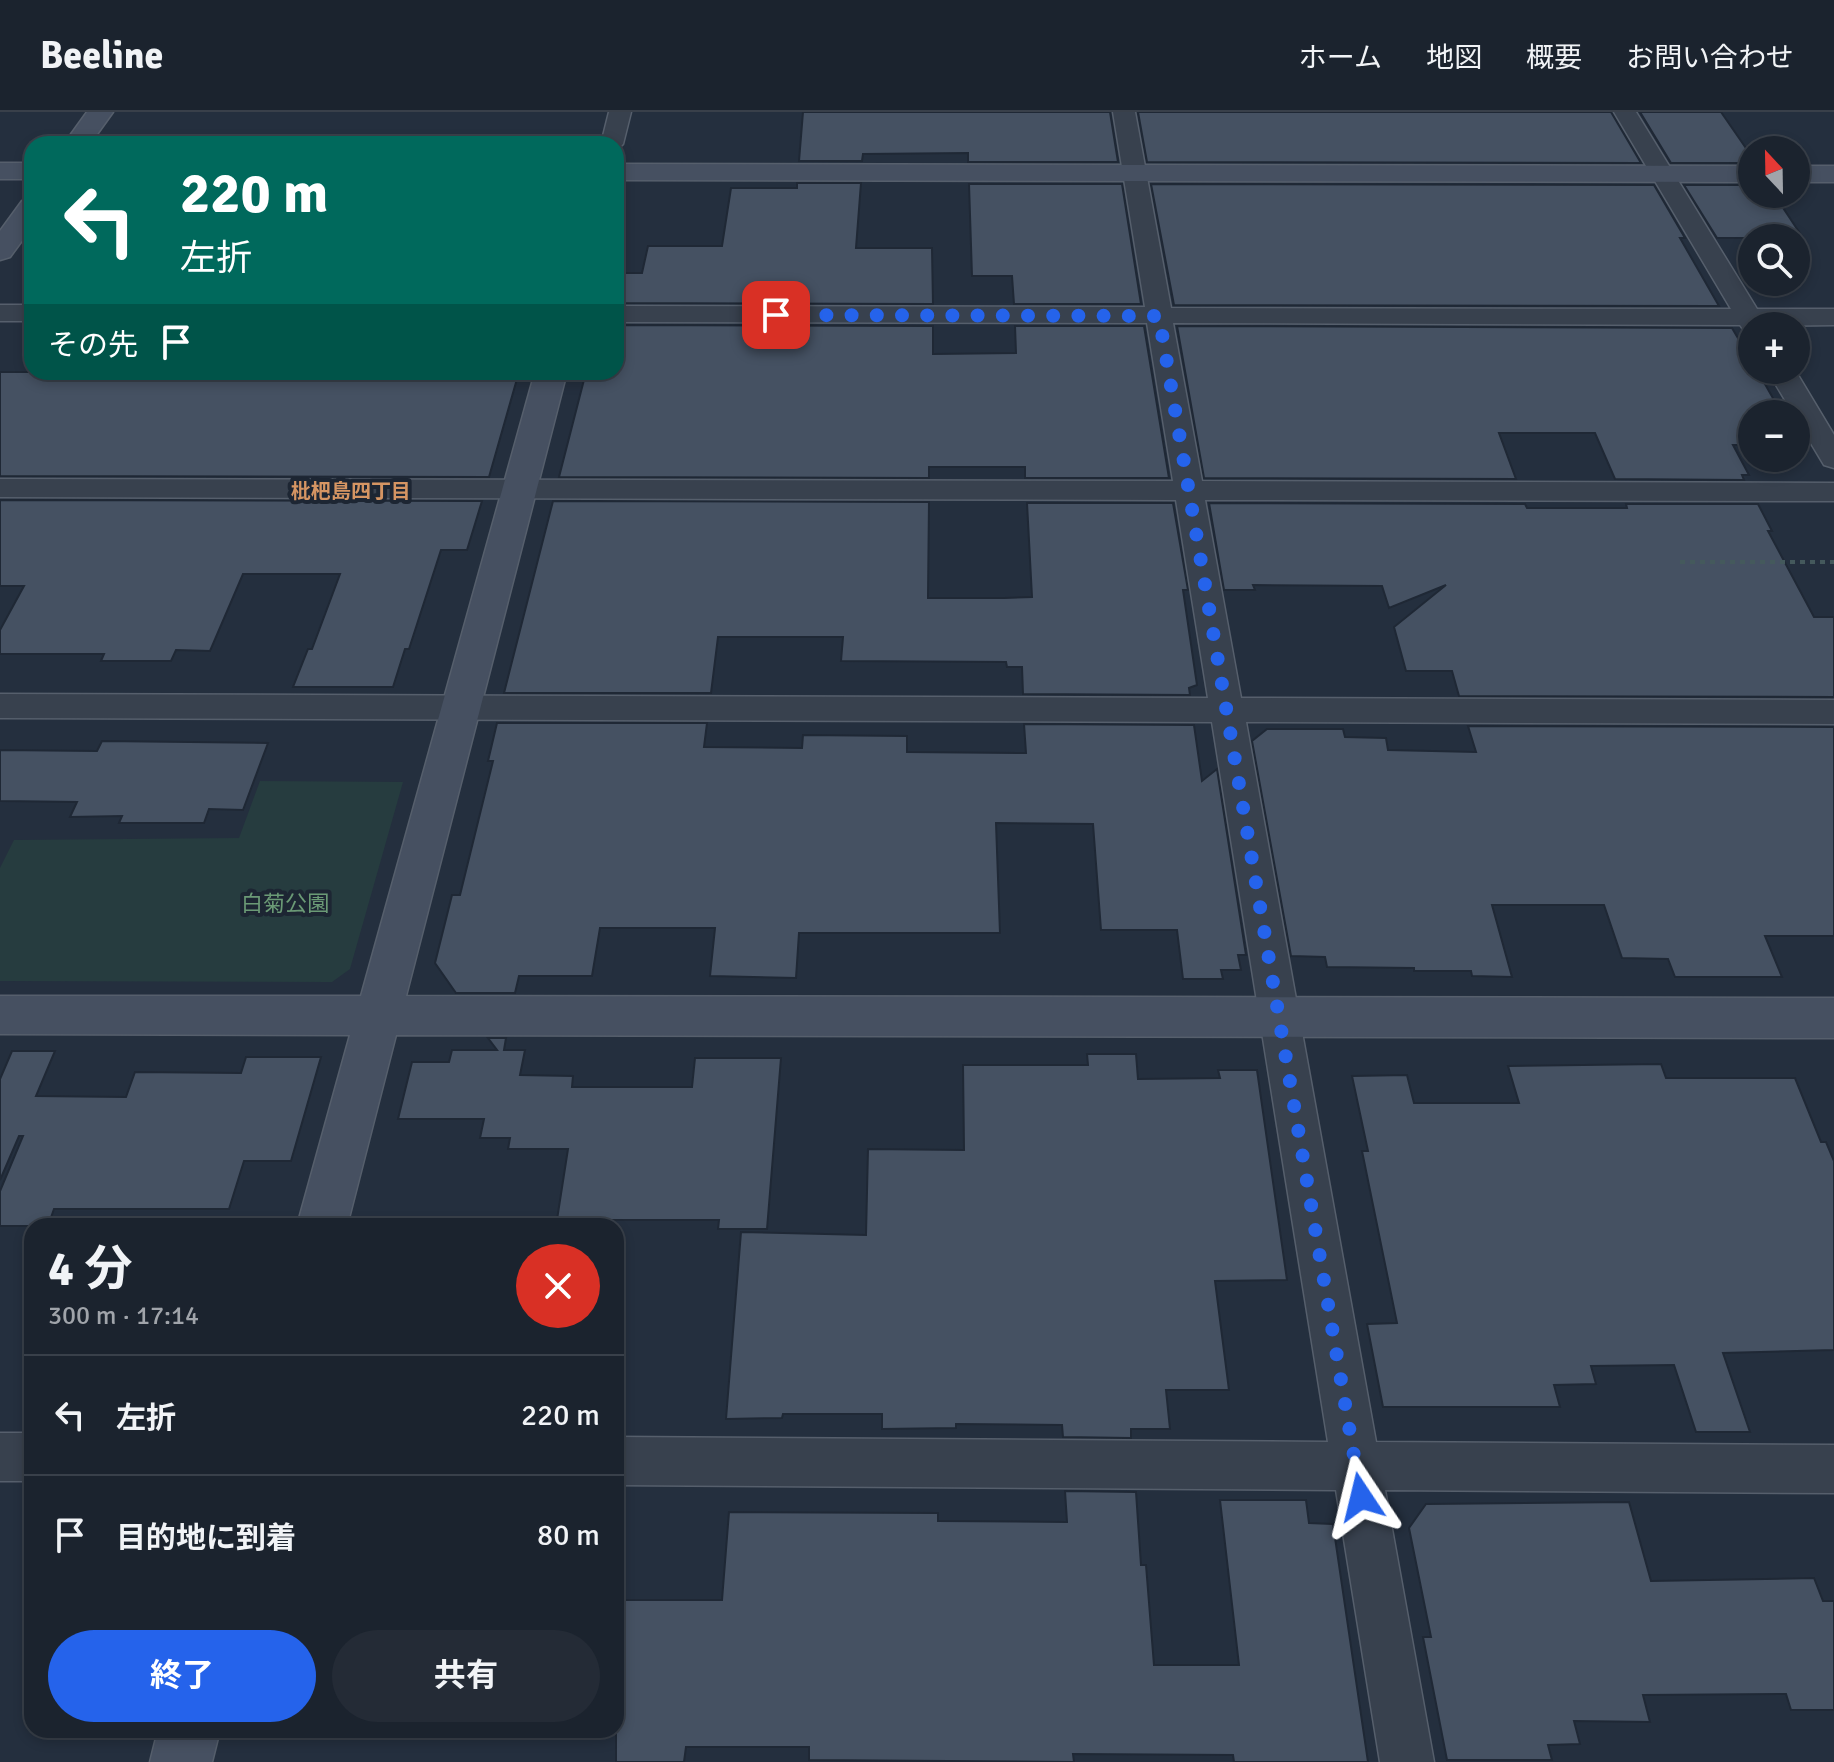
<!DOCTYPE html>
<html lang="ja">
<meta charset="utf-8">
<style>
:root{--surface:#1b232e;--page:#242b36;--text:#f1f3f6;--muted:#a0a4aa;--line:#39404a;--accent:#2563eb}
body{margin:0;font-family:Signika,"Noto Sans JP",sans-serif;background:var(--page);color:var(--text);height:100vh;display:flex;flex-direction:column;font-size:30px;white-space:nowrap}
*{box-sizing:border-box;margin:0}
p{font-size:26px;color:var(--muted)}
.icon{flex:none;width:44px;height:44px;fill:none;stroke:currentColor;stroke-width:2;stroke-linecap:round;stroke-linejoin:round}
.map{position:relative;flex:1;overflow:hidden}
.sheet{position:absolute;left:24px;top:1106px;width:600px;height:520px;display:flex;flex-direction:column;background:var(--surface);border-radius:24px;box-shadow:0 4px 12px #0003,0 0 0 2px var(--line)}
.sheet>*{flex:none}
.guide{position:absolute;left:24px;top:24px;width:600px;height:244px;border-radius:24px;box-shadow:0 4px 12px #0003,0 0 0 2px var(--line);background:#00695c;color:#fff;overflow:hidden}
.needle{width:52px;rotate:338deg}
.tools{position:absolute;left:1738px;top:24px;display:grid;gap:16px}
.tools a{display:grid;place-items:center;width:72px;height:72px;border-radius:50%;background:var(--surface);box-shadow:0 4px 12px #0003,0 0 0 2px var(--line);font-size:40px}
.pin{position:absolute;display:grid;place-items:center;width:68px;height:68px;color:#fff;margin:-34px;border-radius:16px;box-shadow:0 4px 12px #0006}
.me{position:absolute;width:88px;margin:-44px;rotate:350deg;stroke-linejoin:round;filter:drop-shadow(0 0 6px #0008)}
.turn{display:flex;align-items:center;gap:28px;height:168px;padding:0 24px;font-size:36px}
.turn .icon{width:104px;height:104px;stroke-width:2.5}
.turn b{display:block;font-size:56px;line-height:68px}
.then{display:flex;align-items:center;height:76px;padding:0 24px;background:#0003;gap:16px;font-size:30px}
.round{display:grid;place-items:center;flex:none;width:84px;height:84px;border-radius:42px;background:var(--page)}
.headline{display:flex;align-items:center;justify-content:space-between;height:136px;padding:0 24px}
h1{font-size:48px;font-weight:700;line-height:60px}
.primary-button{display:flex;gap:16px;margin-top:auto;padding:16px 24px}
.primary-button a{flex:1;height:92px;border-radius:48px;background:var(--accent);color:#fff;font-size:32px;font-weight:700;line-height:92px;text-align:center}
.primary-button a+a{background:var(--page);color:var(--text)}
ul{padding:0;list-style:none}
li{display:flex;align-items:center;gap:24px;height:120px;padding:0 24px;border-top:2px solid var(--line)}
li div{flex:1}
li b{display:block;font-size:30px}
li em{font-style:normal}
header{display:flex;align-items:center;gap:48px;box-sizing:border-box;height:112px;padding:0 40px;background:var(--surface);border-bottom:2px solid var(--line)}
header strong{font-size:38px}
nav{display:flex;gap:44px;margin-inline-start:auto;font-size:28px}
.map>svg:first-child{display:block}
.green{fill:#263c3f}
.building{fill:#455162;stroke:#1f2835;stroke-width:2}
.lines{fill:none;stroke-linecap:round;stroke-linejoin:round}
.street-casing{stroke:#565f6c;stroke-width:3}
.secondary-casing{stroke:#565f6c;stroke-width:3}
.path{stroke:#44595c;stroke-width:4;stroke-dasharray:5 5;stroke-linecap:butt}
.street{fill:#38414e;fill-rule:evenodd}
.secondary{fill:#465061;fill-rule:evenodd}
.route{stroke:#2563eb;stroke-width:14;stroke-dasharray:0 25.2}
.labels{text-anchor:middle;dominant-baseline:central;stroke-width:8;stroke-linejoin:round;paint-order:stroke}
.far-neighbourhood-label{font-size:20px;font-weight:bold;fill:#d59563;stroke:#1d2633}
.park-label{font-size:22px;fill:#6b9a76;stroke:#1d2633}
</style>
<header>
<strong>Beeline</strong>
<nav><a>ホーム</a><a>地図</a><a>概要</a><a>お問い合わせ</a></nav>
</header>
<div class="map">
<svg width="1834" height="1650" viewBox="0 0 1834 1650">
<rect width="100%" height="100%" fill="#242f3e"/>
<path class="green" d="M 260,669 L 403,670 L 350,857 L 332,870 L 0,869 L 0,756 L 14,728 L 239,726 Z"/>
<path class="building" d="M 803,0 L 1110,0 L 1118,50 L 968,50 L 968,41 L 863,42 L 862,49 L 799,49 Z
M 1138,0 L 1611,0 L 1641,51 L 1147,50 Z
M 1640,0 L 1721,0 L 1750,42 L 1747,42 L 1752,51 L 1671,51 Z
M 797,71 L 861,71 L 856,136 L 932,136 L 933,192 L 616,191 L 616,161 L 642,161 L 648,134 L 722,134 L 731,76 L 797,76 Z
M 969,72 L 1122,72 L 1141,192 L 1014,192 L 1012,164 L 972,164 Z
M 1151,72 L 1654,73 L 1685,126 L 1680,126 L 1719,194 L 1174,193 Z
M 1684,73 L 1752,73 L 1752,82 L 1774,82 L 1803,126 L 1717,126 Z
M 616,213 L 933,214 L 933,242 L 1016,241 L 1015,214 L 1144,214 L 1169,366 L 1025,366 L 1025,355 L 929,355 L 929,366 L 559,365 L 586,260 L 616,260 Z
M 1177,214 L 1732,216 L 1752,250 L 1752,258 L 1757,258 L 1782,302 L 1752,302 L 1752,333 L 1733,333 L 1749,363 L 1742,363 L 1744,368 L 1615,367 L 1595,321 L 1499,321 L 1516,367 L 1204,366 Z
M 0,260 L 519,260 L 489,365 L 0,364 Z
M 0,388 L 482,389 L 467,438 L 441,438 L 409,537 L 405,537 L 393,575 L 293,575 L 308,537 L 312,537 L 340,462 L 243,462 L 210,539 L 176,538 L 171,549 L 101,549 L 104,542 L 0,542 L 0,518 L 24,474 L 0,474 Z
M 553,389 L 929,390 L 928,486 L 1004,486 L 1032,485 L 1027,391 L 1173,391 L 1188,478 L 1183,478 L 1197,573 L 1189,576 L 1190,583 L 1023,582 L 1022,555 L 1007,555 L 1006,550 L 841,549 L 843,525 L 718,525 L 711,581 L 504,581 Z
M 1209,391 L 1525,392 L 1527,396 L 1627,396 L 1626,392 L 1758,392 L 1772,419 L 1768,419 L 1814,505 L 1834,505 L 1834,585 L 1459,584 L 1452,559 L 1406,559 L 1394,515 L 1446,473 L 1389,496 L 1382,474 L 1253,473 L 1255,478 L 1224,478 Z
M 497,611 L 707,611 L 704,635 L 802,636 L 803,623 L 907,624 L 907,640 L 1026,641 L 1024,612 L 1194,613 L 1202,669 L 1217,657 L 1246,843 L 1238,843 L 1241,858 L 1221,858 L 1223,867 L 1183,867 L 1177,818 L 1101,818 L 1093,712 L 996,711 L 1000,821 L 799,821 L 796,866 L 710,864 L 715,816 L 600,816 L 592,864 L 519,864 L 515,881 L 456,881 L 435,851 L 452,783 L 460,783 L 493,649 L 488,649 Z
M 1468,614 L 1834,615 L 1834,824 L 1765,824 L 1782,865 L 1675,865 L 1668,847 L 1622,846 L 1604,793 L 1492,793 L 1512,865 L 1472,864 L 1471,859 L 1414,859 L 1414,856 L 1327,855 L 1325,845 L 1291,844 L 1252,629 L 1267,617 L 1343,617 L 1345,625 L 1386,626 L 1388,638 L 1476,640 Z
M 102,629 L 268,631 L 243,698 L 209,697 L 204,711 L 119,711 L 122,704 L 70,705 L 77,690 L 0,689 L 0,638 L 97,639 Z
M 488,926 L 506,926 L 504,938 L 525,938 L 520,963 L 573,964 L 572,975 L 692,975 L 695,946 L 781,946 L 767,1117 L 718,1117 L 719,1108 L 600,1108 L 599,1114 L 556,1114 L 568,1037 L 508,1037 L 510,1026 L 480,1026 L 484,1007 L 398,1007 L 412,950 L 449,950 L 452,938 L 497,938 Z
M 12,939 L 55,939 L 36,984 L 126,985 L 135,960 L 241,961 L 246,945 L 321,945 L 291,1049 L 244,1049 L 229,1097 L 54,1097 L 48,1114 L 0,1114 L 0,1079 L 23,1024 L 19,1024 L 0,1068 L 0,967 Z
M 1087,942 L 1136,942 L 1138,967 L 1220,966 L 1218,958 L 1257,958 L 1287,1168 L 1215,1169 L 1229,1278 L 1166,1278 L 1170,1317 L 1131,1317 L 1131,1326 L 1063,1325 L 1062,1313 L 956,1312 L 956,1316 L 882,1317 L 882,1302 L 783,1302 L 782,1306 L 726,1307 L 741,1120 L 866,1123 L 868,1037 L 964,1038 L 963,953 L 1088,953 Z
M 1661,952 L 1666,966 L 1795,966 L 1821,1030 L 1826,1030 L 1834,1049 L 1834,1238 L 1723,1241 L 1750,1320 L 1696,1320 L 1674,1253 L 1591,1254 L 1596,1272 L 1554,1273 L 1560,1295 L 1383,1295 L 1367,1212 L 1397,1211 L 1362,1039 L 1368,1039 L 1352,964 L 1407,963 L 1414,991 L 1519,991 L 1508,954 Z
M 1065,1379 L 1136,1380 L 1141,1453 L 1146,1453 L 1154,1553 L 1239,1553 L 1220,1388 L 1306,1388 L 1309,1411 L 1333,1412 L 1368,1650 L 1234,1650 L 1233,1643 L 1073,1642 L 1074,1650 L 809,1648 L 809,1635 L 686,1635 L 684,1650 L 616,1650 L 616,1488 L 722,1488 L 729,1400 L 938,1401 L 938,1409 L 1067,1410 Z
M 1629,1390 L 1651,1469 L 1814,1466 L 1823,1489 L 1834,1489 L 1834,1598 L 1791,1598 L 1786,1582 L 1643,1583 L 1650,1610 L 1574,1609 L 1580,1632 L 1548,1633 L 1552,1648 L 1447,1648 L 1423,1525 L 1431,1525 L 1409,1416 L 1426,1392 Z"/>
<g class="lines">
<g class="street-casing">
<path id="street" d="M 609,0 L 631,0 L 623,32 L 616,38 L 616,32 L 601,32 Z
M 1113,0 L 1135,0 L 1171,196 L 1731,197 L 1614,0 L 1636,0 L 1757,197 L 1834,197 L 1834,213 L 1752,214 L 1752,221 L 1745,220 L 1740,213 L 1173,211 L 1202,369 L 1834,371 L 1834,389 L 1205,388 L 1241,586 L 1834,588 L 1834,612 L 1246,610 L 1376,1330 L 1834,1333 L 1834,1381 L 1385,1378 L 1434,1650 L 1380,1650 L 1336,1378 L 616,1373 L 616,1325 L 1328,1330 L 1212,610 L 0,606 L 0,582 L 1208,586 L 1176,388 L 0,385 L 0,367 L 1173,369 L 1147,211 L 616,210 L 616,194 L 1145,195 Z
M 0,193 L 32,193 L 32,209 L 0,209 Z
M 1767,258 L 1795,258 L 1834,323 L 1834,356 L 1824,353 Z
M 0,1321 L 32,1321 L 32,1369 L 0,1369 Z"/>
</g>
<g class="secondary-casing">
<path id="secondary" d="M 87,0 L 113,0 L 90,32 L 64,32 Z
M 0,51 L 32,51 L 32,67 L 0,67 Z
M 616,52 L 1752,54 L 1752,70 L 616,68 Z
M 1796,54 L 1834,54 L 1834,70 L 1796,70 Z
M 32,87 L 32,115 L 10,145 L 0,148 L 0,119 L 22,89 Z
M 535,260 L 567,260 L 406,884 L 1834,886 L 1834,926 L 396,923 L 347,1114 L 297,1114 L 350,923 L 0,922 L 0,884 L 361,884 Z
M 158,1618 L 220,1618 L 212,1650 L 150,1650 Z"/>
</g>
<path class="path" d="M 1680,450 L 1834,450"/>
<use href="#street" class="street"/>
<use href="#secondary" class="secondary"/>
</g>
<g class="lines">
<path class="route" d="M 776,203 L 1159,204 L 1361,1385"/>
</g>
<g class="labels">
<g class="far-neighbourhood-label">
<text x="351" y="379">枇杷島四丁目</text>
</g>
<g class="park-label">
<text x="285" y="791">白菊公園</text>
</g>
</g>
</svg>
<div class="tools">
<a><svg class="needle" viewBox="-14 -14 28 28"><path d="M0-13l5 13h-10z" fill="#e53935"/><path d="M0 13l5-13h-10z" fill="#a0a4aa"/></svg></a>
<a><svg class="icon" aria-label="search" viewBox="0 0 24 24"><circle cx="10" cy="10" r="6"/><path d="M15 15l6 6"/></svg></a>
<a>+</a>
<a>−</a>
</div>
<div class="pin" style="left:776px;top:203px;background:#d93025"><svg class="icon" aria-label="arrive" viewBox="0 0 24 24"><path d="M6 21V4h12l-3 4 3 4H6"/></svg></div>
<svg class="me" style="left:1361px;top:1385px" viewBox="-20 -20 40 40"><path d="M0-17L14 15 0 8-14 15z" fill="#2563eb" stroke="#fff" stroke-width="4"/></svg>
<div class="guide">
<div class="turn"><svg class="icon" aria-label="left" viewBox="0 0 24 24"><path d="M17 20v-9H6M10 6l-5 5 5 5"/></svg><div><b>220 m</b>左折</div></div>
<div class="then">その先<svg class="icon" aria-label="arrive" viewBox="0 0 24 24"><path d="M6 21V4h12l-3 4 3 4H6"/></svg></div>
</div>
<section class="sheet">
<div class="headline"><div><h1>4 分</h1><p>300 m · 17:14</p></div><a class="round" style="background:#d93025;color:#fff"><svg class="icon" aria-label="close" viewBox="0 0 24 24"><path d="M6 6l12 12M18 6L6 18"/></svg></a></div>
<ul>
<li><svg class="icon" aria-label="left" viewBox="0 0 24 24"><path d="M17 20v-9H6M10 6l-5 5 5 5"/></svg><div><b>左折</b></div><em>220 m</em></li>
<li><svg class="icon" aria-label="arrive" viewBox="0 0 24 24"><path d="M6 21V4h12l-3 4 3 4H6"/></svg><div><b>目的地に到着</b></div><em>80 m</em></li>
</ul>
<div class="primary-button"><a>終了</a><a>共有</a></div>
</section>
</div>
